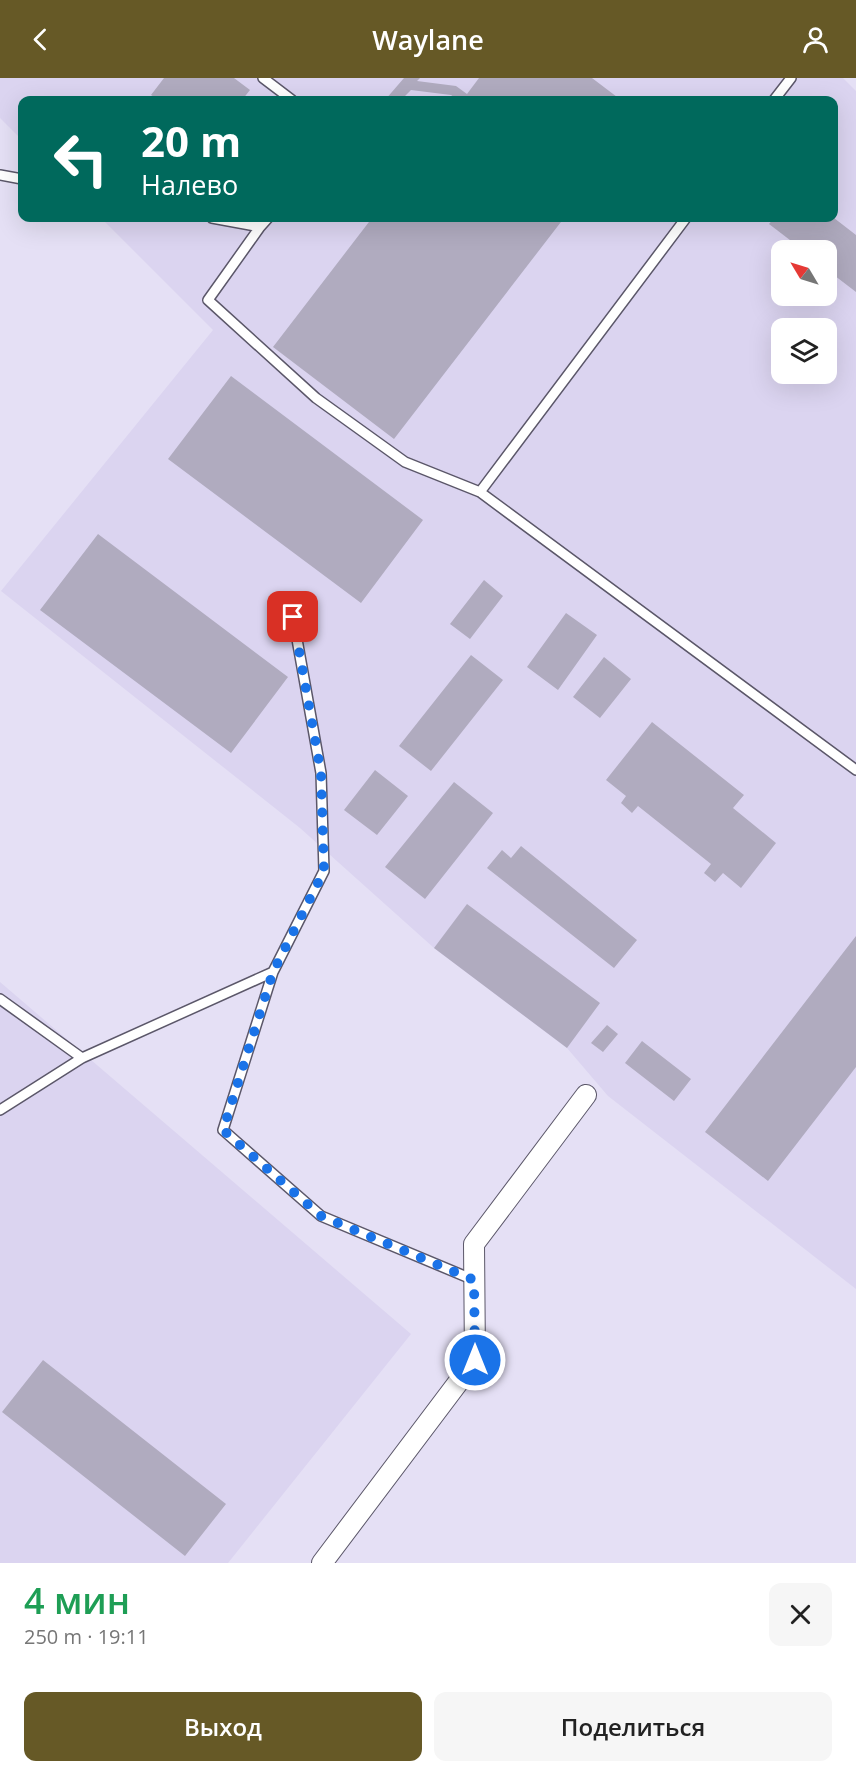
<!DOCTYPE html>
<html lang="ru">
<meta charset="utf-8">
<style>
:root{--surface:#fff;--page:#f6f6f6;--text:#222;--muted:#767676;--accent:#665926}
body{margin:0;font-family:"Open Sans",sans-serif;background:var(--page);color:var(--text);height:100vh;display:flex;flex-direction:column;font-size:22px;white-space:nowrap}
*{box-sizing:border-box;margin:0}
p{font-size:20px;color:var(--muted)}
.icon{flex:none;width:33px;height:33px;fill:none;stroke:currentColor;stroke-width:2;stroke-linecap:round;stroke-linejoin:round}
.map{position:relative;height:1485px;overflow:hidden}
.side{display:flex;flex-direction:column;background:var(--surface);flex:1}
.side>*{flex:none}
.banner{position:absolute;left:18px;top:18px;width:820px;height:126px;border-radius:12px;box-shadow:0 6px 24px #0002;background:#00695c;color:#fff;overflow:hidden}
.needle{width:39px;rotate:308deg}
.controls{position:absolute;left:771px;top:162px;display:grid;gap:12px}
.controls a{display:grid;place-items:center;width:66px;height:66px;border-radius:12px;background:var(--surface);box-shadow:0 6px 24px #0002;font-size:30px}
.pin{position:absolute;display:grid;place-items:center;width:51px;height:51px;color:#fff;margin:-26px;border-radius:12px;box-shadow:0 3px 9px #0006}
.me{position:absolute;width:66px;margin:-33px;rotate:0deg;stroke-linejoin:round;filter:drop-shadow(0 0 4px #0008)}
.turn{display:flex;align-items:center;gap:21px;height:126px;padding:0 24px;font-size:27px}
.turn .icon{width:78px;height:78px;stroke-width:2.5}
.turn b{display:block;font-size:42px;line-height:51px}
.round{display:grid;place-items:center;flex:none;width:63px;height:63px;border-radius:12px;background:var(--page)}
.head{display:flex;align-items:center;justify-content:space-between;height:102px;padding:0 24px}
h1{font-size:36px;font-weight:600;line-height:45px;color:#1e9e55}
.primary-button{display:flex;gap:12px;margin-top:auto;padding:12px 24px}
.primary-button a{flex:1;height:69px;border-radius:12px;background:var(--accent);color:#fff;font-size:24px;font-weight:600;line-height:69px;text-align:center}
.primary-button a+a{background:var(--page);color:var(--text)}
header{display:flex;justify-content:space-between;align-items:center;height:78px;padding:0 24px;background:var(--accent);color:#fff;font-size:27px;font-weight:600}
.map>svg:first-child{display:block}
.built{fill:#dbd4f0;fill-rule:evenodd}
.building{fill:#b0abbf}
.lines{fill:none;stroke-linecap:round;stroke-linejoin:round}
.lane-casing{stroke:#5b5769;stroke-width:12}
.street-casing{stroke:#5b5769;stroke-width:22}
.lane{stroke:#fff;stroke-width:9}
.street{stroke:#fff;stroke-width:20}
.route{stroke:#1a73e8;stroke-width:10;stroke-dasharray:0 18}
</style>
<header><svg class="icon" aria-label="back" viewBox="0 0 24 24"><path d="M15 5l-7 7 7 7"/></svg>Waylane<svg class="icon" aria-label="person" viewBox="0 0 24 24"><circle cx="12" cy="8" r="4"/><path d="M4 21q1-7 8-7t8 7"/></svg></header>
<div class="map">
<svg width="856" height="1485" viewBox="0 0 856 1485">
<rect width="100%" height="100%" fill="#e5e0f5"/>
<path class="built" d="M 0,0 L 843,0 L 856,13 L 856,1211 L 608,1018 L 567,970 L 434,870 L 300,750 L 1,513 L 213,252 L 101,140 L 834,140 L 834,22 L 22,22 L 22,62 L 0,40 ZM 782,172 L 826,172 L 826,218 L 782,218 ZM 782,250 L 826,250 L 826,296 L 782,296 Z
M 0,904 L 411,1256 L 228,1485 L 0,1485 Z"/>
<path class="building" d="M 164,0 L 234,0 L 250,12 L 242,22 L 159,22 L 151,17 Z
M 404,0 L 420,0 L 417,3 L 456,8 L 467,16 L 479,0 L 592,0 L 621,22 L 458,22 L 451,17 L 411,12 L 401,22 L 385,22 Z
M 372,140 L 564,140 L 394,361 L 273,269 Z
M 774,140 L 834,140 L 856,157 L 856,214 L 826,191 L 826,172 L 803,172 L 769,146 Z
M 231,298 L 423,442 L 361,525 L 168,381 Z
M 98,456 L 288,599 L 231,675 L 40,532 Z
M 484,502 L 503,518 L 470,561 L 450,546 Z
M 566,535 L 597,557 L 558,612 L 527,589 Z
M 471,577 L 503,602 L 431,693 L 399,668 Z
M 604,579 L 631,601 L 600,640 L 573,619 Z
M 652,644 L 744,717 L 733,730 L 776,765 L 741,810 L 723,795 L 715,804 L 704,795 L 711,786 L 638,728 L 632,735 L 621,725 L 626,718 L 606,702 Z
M 375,692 L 408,718 L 377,757 L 344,732 Z
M 454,704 L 493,735 L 425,821 L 385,789 Z
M 521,768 L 637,862 L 614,890 L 487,790 L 502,772 L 511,780 Z
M 467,826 L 600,925 L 567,970 L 434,870 Z
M 856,858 L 856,989 L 768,1103 L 705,1054 Z
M 607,947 L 618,956 L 603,974 L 591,965 Z
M 642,963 L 691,1001 L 674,1023 L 625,985 Z
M 43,1282 L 226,1426 L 185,1478 L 2,1334 Z"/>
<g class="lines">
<g class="lane-casing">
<path id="lane" d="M 263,0 L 292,22
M 774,22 L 791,0
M 0,97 L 22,101
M 212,140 L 260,149 L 268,140
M 686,140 L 480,414 L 856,692
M 260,149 L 208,222 L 316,320 L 405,384 L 480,414
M 273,894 L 324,793 L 321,695 L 293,539
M 0,921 L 82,980
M 0,1032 L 82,980 L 273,894 L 223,1052 L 321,1138 L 474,1202"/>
</g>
<g class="street-casing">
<path id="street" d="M 322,1485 L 475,1282 L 474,1166 L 586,1017"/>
</g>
<use href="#lane" class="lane"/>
<use href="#street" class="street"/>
</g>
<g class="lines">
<path class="route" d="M 293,539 L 321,695 L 324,793 L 273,894 L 223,1052 L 321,1138 L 474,1202 L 475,1282"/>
</g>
</svg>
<div class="controls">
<a><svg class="needle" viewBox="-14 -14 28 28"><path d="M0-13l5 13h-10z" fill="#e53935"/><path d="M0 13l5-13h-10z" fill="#767676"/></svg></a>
<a><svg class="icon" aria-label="layers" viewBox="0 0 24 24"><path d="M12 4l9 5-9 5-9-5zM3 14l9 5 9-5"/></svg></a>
</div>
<div class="pin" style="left:293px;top:539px;background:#d93025"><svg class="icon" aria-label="arrive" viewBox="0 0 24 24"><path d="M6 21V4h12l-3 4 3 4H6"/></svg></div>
<svg class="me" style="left:475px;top:1282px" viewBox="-20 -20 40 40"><circle r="17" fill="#1a73e8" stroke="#fff" stroke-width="3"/><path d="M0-11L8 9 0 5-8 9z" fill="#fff"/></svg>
<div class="banner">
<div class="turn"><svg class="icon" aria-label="left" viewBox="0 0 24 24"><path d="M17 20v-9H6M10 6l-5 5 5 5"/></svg><div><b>20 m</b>Налево</div></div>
</div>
</div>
<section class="side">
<div class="head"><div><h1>4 мин</h1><p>250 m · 19:11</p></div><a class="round"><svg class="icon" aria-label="close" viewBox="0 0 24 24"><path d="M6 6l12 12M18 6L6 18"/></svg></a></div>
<div class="primary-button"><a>Выход</a><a>Поделиться</a></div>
</section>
